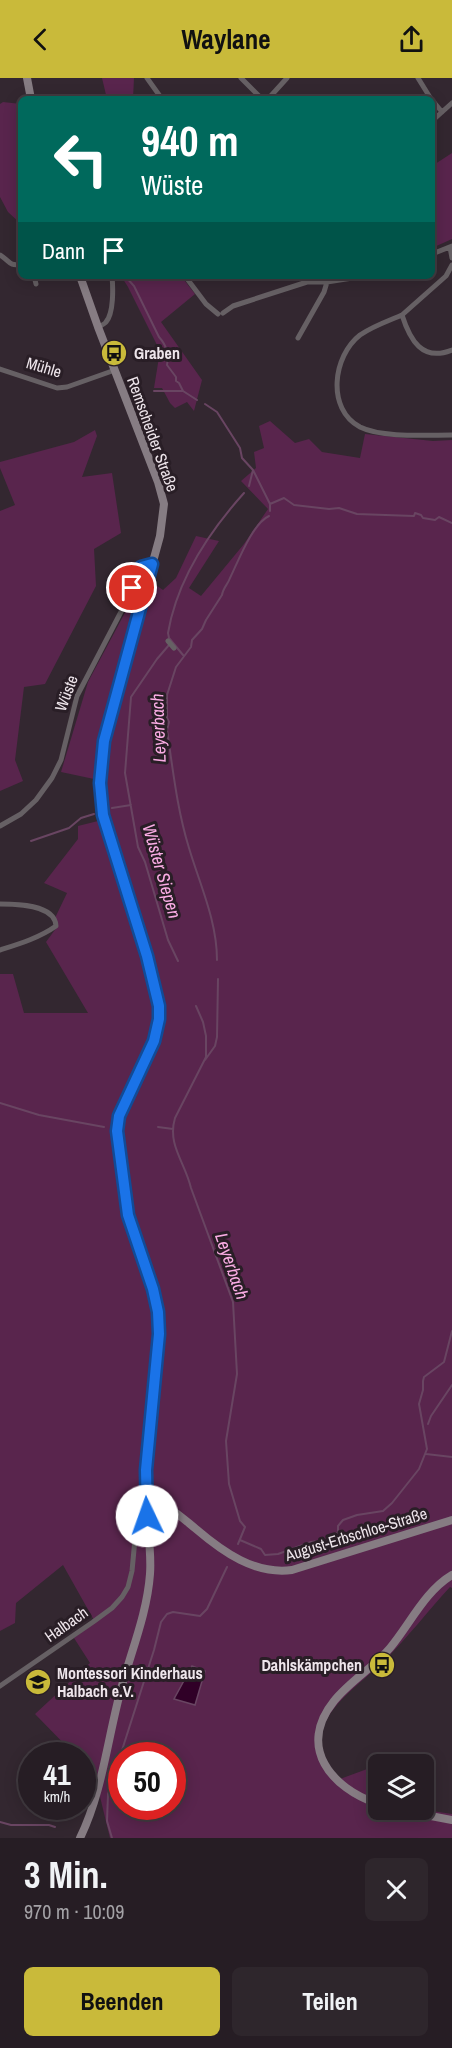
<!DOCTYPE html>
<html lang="de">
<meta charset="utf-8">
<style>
:root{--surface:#261d24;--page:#2e262c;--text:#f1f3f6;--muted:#a4a2a6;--line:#423b41;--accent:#c9ba3a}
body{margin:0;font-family:"Archivo Narrow",sans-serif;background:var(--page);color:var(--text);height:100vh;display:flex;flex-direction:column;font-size:22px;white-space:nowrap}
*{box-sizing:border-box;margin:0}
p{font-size:20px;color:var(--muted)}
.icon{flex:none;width:33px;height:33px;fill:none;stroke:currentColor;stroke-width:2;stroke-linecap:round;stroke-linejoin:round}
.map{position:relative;height:1760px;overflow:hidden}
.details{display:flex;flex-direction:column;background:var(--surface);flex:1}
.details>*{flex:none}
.guide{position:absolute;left:18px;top:18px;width:417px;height:183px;border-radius:9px;box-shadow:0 3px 15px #0003,0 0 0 2px var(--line);background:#00695c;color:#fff;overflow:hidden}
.buttons{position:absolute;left:368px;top:1676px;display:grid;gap:12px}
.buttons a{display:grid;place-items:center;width:66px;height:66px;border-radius:9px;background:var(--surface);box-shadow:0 3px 15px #0003,0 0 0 2px var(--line);font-size:30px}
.speed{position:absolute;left:18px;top:1664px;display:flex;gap:12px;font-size:30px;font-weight:700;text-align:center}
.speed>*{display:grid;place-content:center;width:78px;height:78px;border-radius:50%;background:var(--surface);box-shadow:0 3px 15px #0003,0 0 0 2px var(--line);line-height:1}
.speed small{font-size:15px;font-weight:400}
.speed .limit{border:9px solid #d22;background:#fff;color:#111}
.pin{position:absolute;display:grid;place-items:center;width:51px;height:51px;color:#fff;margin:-26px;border:3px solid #fff;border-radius:50%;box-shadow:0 2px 6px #0007}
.me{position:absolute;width:66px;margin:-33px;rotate:357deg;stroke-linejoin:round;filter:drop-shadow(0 0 4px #0008)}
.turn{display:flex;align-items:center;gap:21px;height:126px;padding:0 24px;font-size:27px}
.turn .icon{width:78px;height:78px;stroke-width:2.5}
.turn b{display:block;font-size:42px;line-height:51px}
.then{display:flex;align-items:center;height:57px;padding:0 24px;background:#0003;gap:12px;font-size:22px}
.round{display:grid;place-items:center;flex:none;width:63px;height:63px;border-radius:9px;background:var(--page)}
.overview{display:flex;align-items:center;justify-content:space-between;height:102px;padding:0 24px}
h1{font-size:36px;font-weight:700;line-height:45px}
.cta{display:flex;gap:12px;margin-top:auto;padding:12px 24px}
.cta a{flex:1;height:69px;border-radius:9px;background:var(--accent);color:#111;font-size:24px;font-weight:700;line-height:69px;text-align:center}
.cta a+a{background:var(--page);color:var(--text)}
header{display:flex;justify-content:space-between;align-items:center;height:78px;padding:0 24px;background:var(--accent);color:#111;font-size:27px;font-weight:700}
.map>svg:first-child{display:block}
.green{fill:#59254d;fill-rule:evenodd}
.water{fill:#300027;stroke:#694562;stroke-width:1.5}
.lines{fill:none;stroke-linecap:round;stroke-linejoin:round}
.stream{stroke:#694562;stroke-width:2}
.minor{stroke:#666064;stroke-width:5}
.secondary{stroke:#867c83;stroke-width:8}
.route-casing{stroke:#114b97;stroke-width:15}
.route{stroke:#1a73e8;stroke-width:10}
.labels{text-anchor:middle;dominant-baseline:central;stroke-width:6;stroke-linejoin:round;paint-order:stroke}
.poi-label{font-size:16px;font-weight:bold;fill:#eee5eb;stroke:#291e26;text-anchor:start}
.street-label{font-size:16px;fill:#eee5eb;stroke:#291e26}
.water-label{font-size:18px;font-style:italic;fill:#faace4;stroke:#291e26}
</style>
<header><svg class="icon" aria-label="back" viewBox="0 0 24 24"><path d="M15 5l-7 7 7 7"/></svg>Waylane<svg class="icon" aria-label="share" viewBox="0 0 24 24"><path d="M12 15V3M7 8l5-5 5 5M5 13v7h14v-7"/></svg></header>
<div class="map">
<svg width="452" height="1760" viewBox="0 0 452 1760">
<rect width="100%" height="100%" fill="#332730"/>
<path class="green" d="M 102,0 L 134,0 L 133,21 L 107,21 Z
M 3,24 L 21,26 L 21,146 L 8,134 L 0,119 L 0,26 Z
M 452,75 L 452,161 L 432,170 L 432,88 Z
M 121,198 L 181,198 L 195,216 L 161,244 L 202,302 L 194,333 L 187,324 L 175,330 L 170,325 L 162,310 L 154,310 L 160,273 L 128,209 Z
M 270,343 L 295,365 L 309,361 L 322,374 L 360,380 L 365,356 L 433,363 L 452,362 L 452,1510 L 450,1509 C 428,1533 408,1559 385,1582 C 351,1616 291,1647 340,1701 L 378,1687 L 378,1731 L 419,1731 L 452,1736 L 452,1760 L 110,1760 L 95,1698 L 83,1685 L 82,1677 L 75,1677 L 35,1636 L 90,1585 L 74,1560 L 95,1544 L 63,1487 L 16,1525 L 15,1545 L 0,1553 L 0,896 L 13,896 L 24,935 L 88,935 L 46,864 L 57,849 L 55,840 L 67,815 L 44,805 L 78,761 L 78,748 L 98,743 L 94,718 L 94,701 L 61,694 L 88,604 L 144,499 L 163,512 L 176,500 L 196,458 L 219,463 L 189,510 L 201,518 L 244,466 L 268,431 L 241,403 L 256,390 L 254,374 L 264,370 L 259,348 ZM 122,1677 L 172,1677 L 172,1728 L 122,1728 Z
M 95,352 L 97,358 L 82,399 L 112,395 L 121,455 L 94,471 L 96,508 L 45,606 L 24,609 L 15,682 L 23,703 L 0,713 L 0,433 L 15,427 L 0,390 L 0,384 L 74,364 Z"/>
<path class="water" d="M 192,1588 L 205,1593 L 195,1627 L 174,1621 Z"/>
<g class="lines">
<path class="stream" d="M 125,198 L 134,208 L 159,259 C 167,268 169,276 167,287 L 176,299 L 176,303 L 179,305 L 183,313 L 197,322
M 154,313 L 183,313
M 205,326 L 217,334 L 240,370 L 242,380 L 253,392 L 249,408
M 253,392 L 270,426 L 270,433
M 270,426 L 284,420 L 294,427 L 329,431 L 339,430 L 357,436 L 414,438 L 415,435 L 421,437 L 423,440 L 435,442 L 439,439 L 452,445
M 169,567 L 157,581 L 131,619 L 125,695 L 138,769 L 145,784 L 168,862 L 178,883
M 183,577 L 169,560 L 168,555 C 177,502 209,454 244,415
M 112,730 L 131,727
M 31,763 L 69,750 L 81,740 L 94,736
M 217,882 C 217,843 200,807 189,770 C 177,731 173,692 167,652 L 169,644 L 167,640 L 167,617 L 176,589 L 191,569 L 192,562 L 202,551 L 206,542 L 222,517 C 223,510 228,506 230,500 C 238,484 252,446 269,438
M 196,928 L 203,944 L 206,958 L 206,979 L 175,1040 C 167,1067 185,1084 191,1110 L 233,1224 L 237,1296 L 226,1363 L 229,1406 L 240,1443 L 245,1449 L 238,1466
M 205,982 L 215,968 L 217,959 L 218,901
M 0,1025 L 39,1037 L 104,1049
M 158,1049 L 173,1051
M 428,1346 L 431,1338 L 452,1307
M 426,1376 L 452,1379
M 240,1462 L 261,1471 L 265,1477 L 278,1476 L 311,1464 L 327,1462 L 338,1454 L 338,1448 L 343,1442 L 357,1437 L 383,1433 L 392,1425 L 419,1391 L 427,1371 L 419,1326 L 423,1312 L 423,1303 L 424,1299 L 444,1284 L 452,1253
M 0,1744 L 11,1747 L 49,1747 L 55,1749
M 112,1760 L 107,1743 L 108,1716 L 154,1572 L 161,1544 L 167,1536 L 173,1534 L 200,1538 L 207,1531 L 227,1489"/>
<path class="minor" d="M 147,0 L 162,21
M 241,0 L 262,21
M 418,0 L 431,21
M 268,21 L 287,0
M 432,22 L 442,34
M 432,43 L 452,25
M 450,169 L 452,180
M 432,176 L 452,168
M 0,177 C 9,182 9,189 21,186
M 452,187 L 446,198 L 402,237 C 410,262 422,284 452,272
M 34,198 L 36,206
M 185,198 L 206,226 L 218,236
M 223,235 L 233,228 L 307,204 L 327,204 L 365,198
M 402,237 C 388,243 373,248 360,257 C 333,278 326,331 360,349 C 382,360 426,357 452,357
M 98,249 C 100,248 105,246 106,244 C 114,235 113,209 112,198
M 298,260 L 324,214 L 327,204
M 0,291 L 57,310 L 67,309 L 115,292
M 168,563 L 174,570
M 0,748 L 21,736 L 36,722 L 52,700 L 61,682 L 77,618 L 123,530 L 141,489 L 152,486
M 0,826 C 15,826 55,826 56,848 C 39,860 19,866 0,872
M 0,1608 L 93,1544 L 112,1530 L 122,1519 L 128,1509 L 132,1493 L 135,1461 L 132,1430 L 136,1421 L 145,1421"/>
<path class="secondary" d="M 27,0 L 31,21
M 145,1421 C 166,1424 180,1438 196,1451 C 223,1474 255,1497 292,1492 L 452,1442
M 378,1726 C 331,1710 297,1669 334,1623 C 350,1603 374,1589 390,1570 C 410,1546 425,1513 452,1497
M 394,1731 L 452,1742
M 80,1760 C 102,1715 107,1664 120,1615 C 130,1576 147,1537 150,1496 C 152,1470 146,1445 145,1419 C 144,1365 154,1309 159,1256 L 158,1234 L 153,1211 L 128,1137 L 117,1053 L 119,1038 L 155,963 L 159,941 L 159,928 L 147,878 L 103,737 L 100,705 L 104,663 L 160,458 L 164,426 L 158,404 L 98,249 L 80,198"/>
</g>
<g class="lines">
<g class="route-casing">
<path id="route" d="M 132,510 L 141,489 L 152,486 L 104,663 L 100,705 L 103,737 L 147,878 L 159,928 L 159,941 L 154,963 L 119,1038 L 117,1053 L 128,1137 L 153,1211 L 158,1234 L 159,1256 L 146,1392 L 147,1438"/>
</g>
<use href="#route" class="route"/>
</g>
<defs>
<g id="bus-disc" transform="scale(1.35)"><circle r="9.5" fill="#c9ba3a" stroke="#291e26"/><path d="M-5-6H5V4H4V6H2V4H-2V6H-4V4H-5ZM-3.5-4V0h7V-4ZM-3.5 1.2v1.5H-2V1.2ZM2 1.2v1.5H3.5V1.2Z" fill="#111"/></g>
<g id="school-disc" transform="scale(1.35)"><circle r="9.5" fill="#c9ba3a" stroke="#291e26"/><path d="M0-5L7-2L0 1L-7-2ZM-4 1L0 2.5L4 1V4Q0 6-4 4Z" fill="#111"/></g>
</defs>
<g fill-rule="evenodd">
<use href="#bus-disc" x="114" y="275"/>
<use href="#bus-disc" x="382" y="1587"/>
<use href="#school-disc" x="38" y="1604"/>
</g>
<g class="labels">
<g class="poi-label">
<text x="134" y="275">Graben</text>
<text x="362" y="1587" text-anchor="end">Dahlskämpchen</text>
<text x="57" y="1595">Montessori Kinderhaus<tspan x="57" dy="18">Halbach e.V.</tspan></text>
</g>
<g class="street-label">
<text transform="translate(44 289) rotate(16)">Mühle</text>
<text transform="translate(153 356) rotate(70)">Remscheider Straße</text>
<text transform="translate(66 615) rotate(-69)">Wüste</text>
<text transform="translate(356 1456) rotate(-17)">August-Erbschloe-Straße</text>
<text transform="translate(66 1546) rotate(-35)">Halbach</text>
</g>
<g class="water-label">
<text transform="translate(158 650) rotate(-92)">Leyerbach</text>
<text transform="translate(162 793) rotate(74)">Wüster Siepen</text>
<text transform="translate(232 1188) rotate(71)">Leyerbach</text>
</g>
</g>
</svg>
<div class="buttons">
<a><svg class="icon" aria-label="layers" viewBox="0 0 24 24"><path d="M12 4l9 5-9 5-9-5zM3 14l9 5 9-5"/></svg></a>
</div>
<div class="speed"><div>41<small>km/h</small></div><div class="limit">50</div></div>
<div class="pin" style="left:132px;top:510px;background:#d93025"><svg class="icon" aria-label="arrive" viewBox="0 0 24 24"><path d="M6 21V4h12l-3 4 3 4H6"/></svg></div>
<svg class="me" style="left:147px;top:1438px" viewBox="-20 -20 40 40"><circle r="19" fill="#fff"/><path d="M0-13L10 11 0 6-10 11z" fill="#1a73e8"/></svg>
<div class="guide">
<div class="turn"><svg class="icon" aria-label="left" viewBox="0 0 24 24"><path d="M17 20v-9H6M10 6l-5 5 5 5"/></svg><div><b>940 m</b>Wüste</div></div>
<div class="then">Dann<svg class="icon" aria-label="arrive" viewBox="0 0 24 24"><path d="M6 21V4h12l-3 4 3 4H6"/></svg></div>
</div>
</div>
<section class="details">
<div class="overview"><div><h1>3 Min.</h1><p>970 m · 10:09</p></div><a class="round"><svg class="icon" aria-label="close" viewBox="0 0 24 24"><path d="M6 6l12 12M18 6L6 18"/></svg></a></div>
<div class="cta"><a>Beenden</a><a>Teilen</a></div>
</section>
